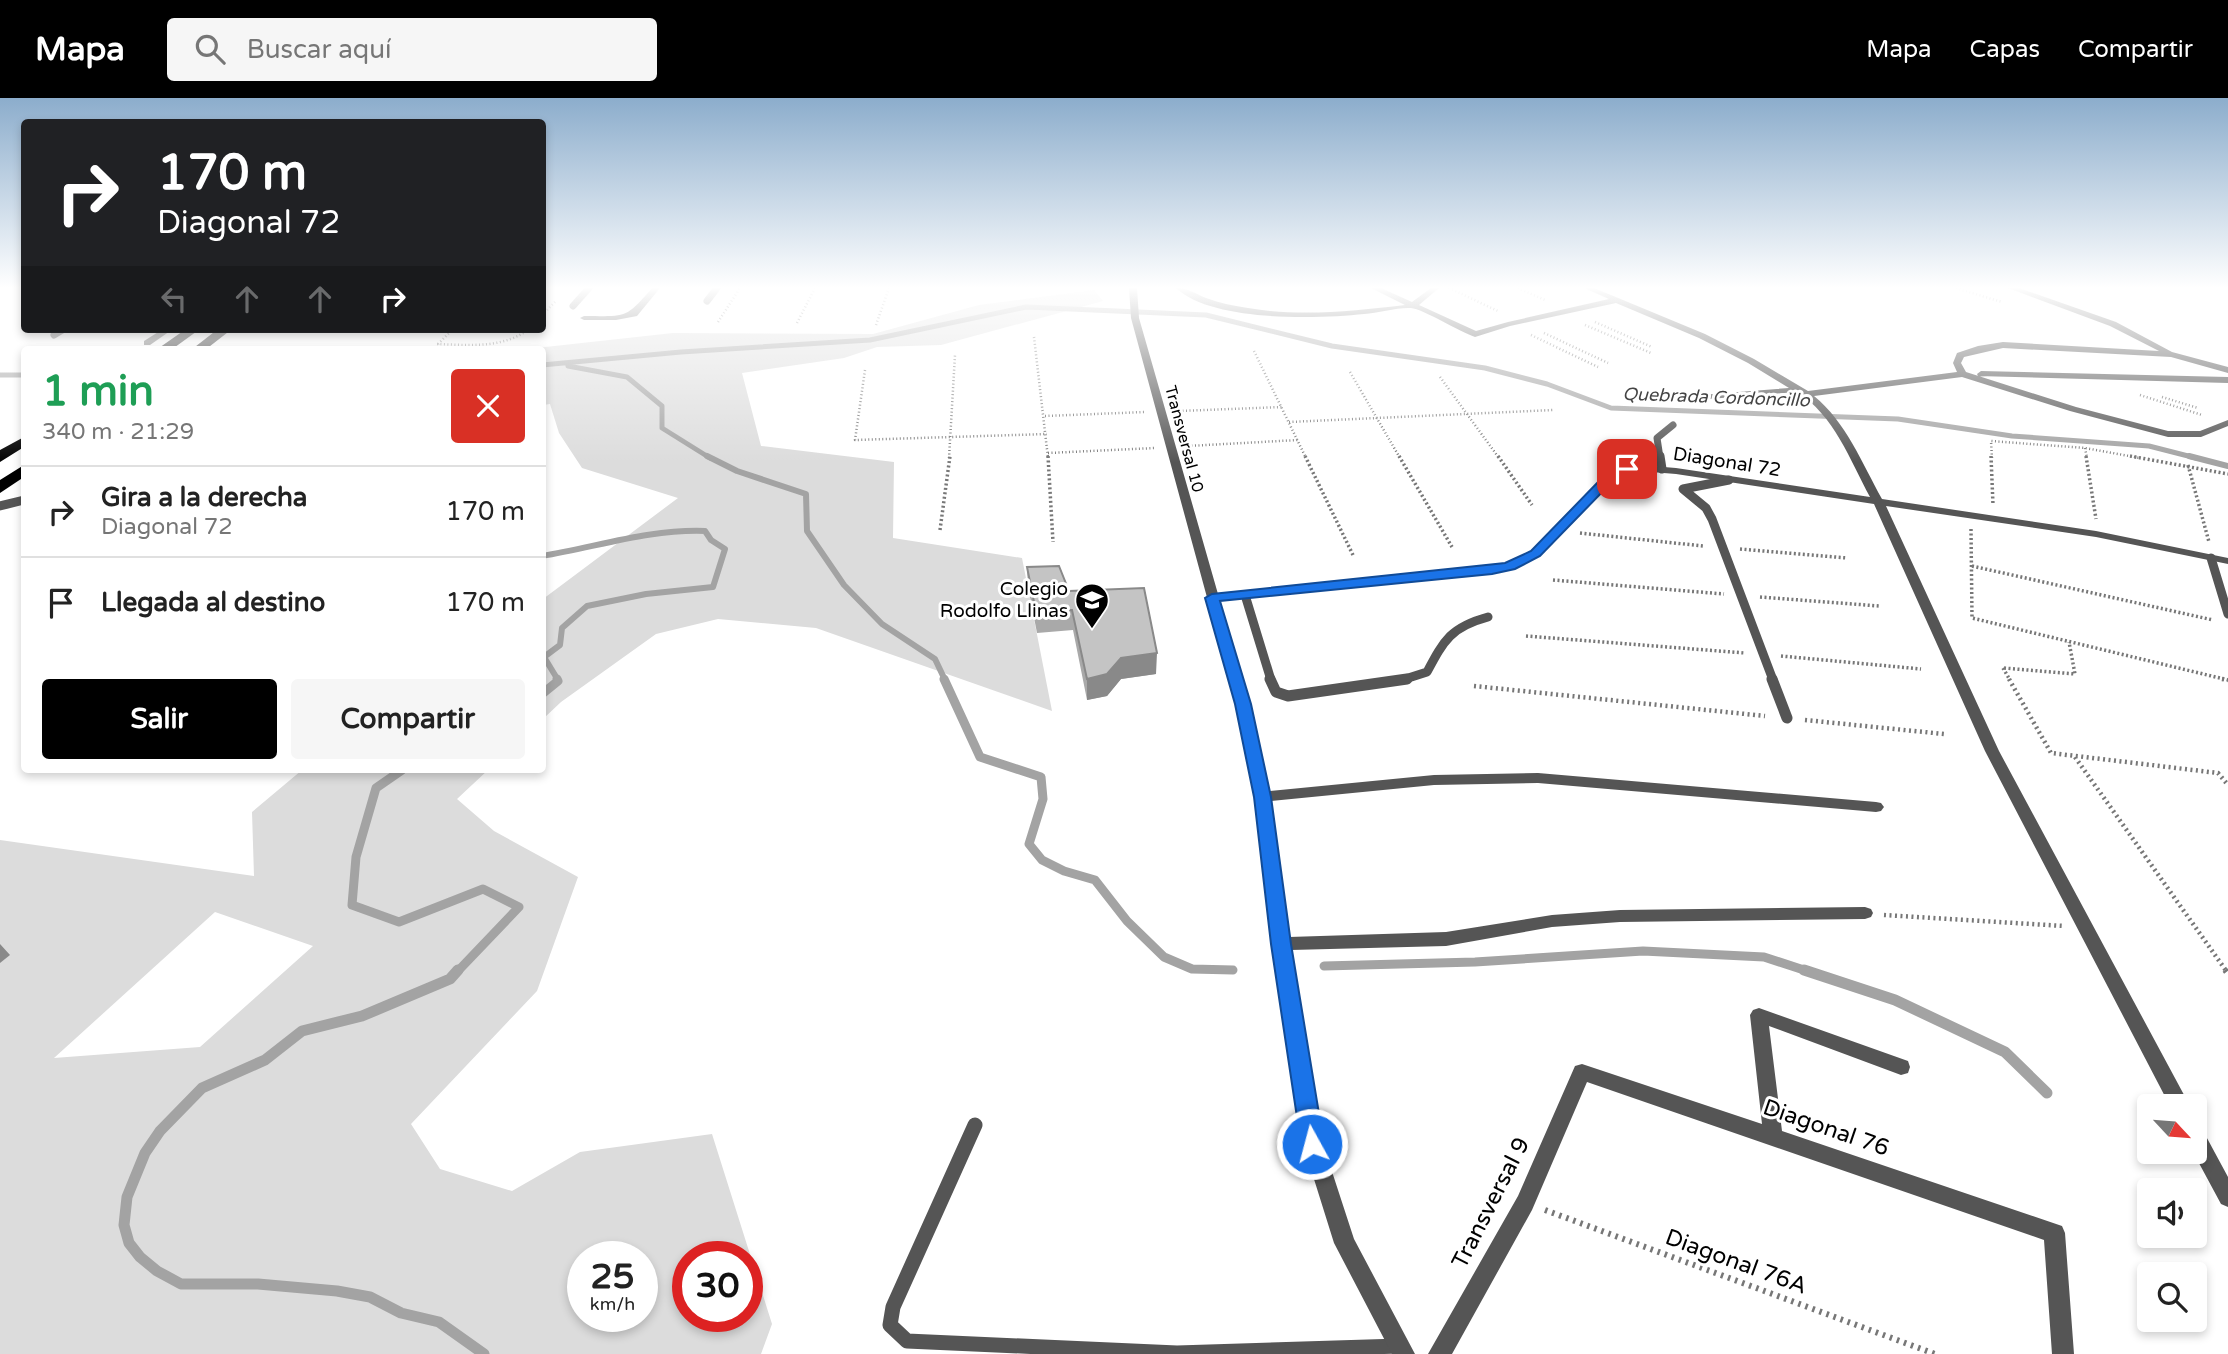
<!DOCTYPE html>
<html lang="es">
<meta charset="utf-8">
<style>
:root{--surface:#fff;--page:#f6f6f6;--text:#222;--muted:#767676;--line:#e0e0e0;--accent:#000}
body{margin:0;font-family:"Varela Round",sans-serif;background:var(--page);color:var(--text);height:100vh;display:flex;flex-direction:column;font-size:26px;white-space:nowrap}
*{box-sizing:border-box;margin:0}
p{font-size:23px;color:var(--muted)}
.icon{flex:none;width:38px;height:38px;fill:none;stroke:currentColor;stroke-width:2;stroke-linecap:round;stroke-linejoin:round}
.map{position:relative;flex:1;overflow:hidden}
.details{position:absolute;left:21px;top:248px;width:525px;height:427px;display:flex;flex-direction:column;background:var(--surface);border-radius:7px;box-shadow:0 4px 10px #0003}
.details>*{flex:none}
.hud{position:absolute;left:21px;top:21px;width:525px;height:214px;border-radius:7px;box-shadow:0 4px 10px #0003;background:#202124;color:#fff;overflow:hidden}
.needle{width:46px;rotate:116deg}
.fabs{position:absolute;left:2137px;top:996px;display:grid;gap:14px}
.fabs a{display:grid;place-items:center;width:70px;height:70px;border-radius:7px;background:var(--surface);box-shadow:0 4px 10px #0003;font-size:35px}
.speed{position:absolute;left:567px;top:1143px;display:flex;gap:14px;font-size:35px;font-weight:700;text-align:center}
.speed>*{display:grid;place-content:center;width:91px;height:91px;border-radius:50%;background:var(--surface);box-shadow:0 4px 10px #0003;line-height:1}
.speed small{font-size:18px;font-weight:400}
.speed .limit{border:10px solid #d22;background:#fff;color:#111}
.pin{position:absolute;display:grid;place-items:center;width:60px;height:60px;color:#fff;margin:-30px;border-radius:14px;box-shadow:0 4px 10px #0006}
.me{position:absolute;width:77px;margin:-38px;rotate:353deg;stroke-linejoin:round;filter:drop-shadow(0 0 5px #0008)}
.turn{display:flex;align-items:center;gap:24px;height:147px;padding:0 21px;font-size:32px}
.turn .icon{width:91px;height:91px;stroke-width:2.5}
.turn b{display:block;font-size:49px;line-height:60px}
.lanes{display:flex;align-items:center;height:66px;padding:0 21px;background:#0003;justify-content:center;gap:35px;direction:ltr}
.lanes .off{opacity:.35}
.round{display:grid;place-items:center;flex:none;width:74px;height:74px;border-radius:7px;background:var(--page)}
.summary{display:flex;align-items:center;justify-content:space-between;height:119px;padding:0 21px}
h1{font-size:42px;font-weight:800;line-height:52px;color:#1e9e55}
.action{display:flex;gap:14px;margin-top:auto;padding:14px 21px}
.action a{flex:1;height:80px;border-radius:7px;background:var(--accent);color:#fff;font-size:28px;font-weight:800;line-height:80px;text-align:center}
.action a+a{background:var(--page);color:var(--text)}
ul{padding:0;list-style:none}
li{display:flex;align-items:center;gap:21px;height:91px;padding:0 21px;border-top:2px solid var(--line)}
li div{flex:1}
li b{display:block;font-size:26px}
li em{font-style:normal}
header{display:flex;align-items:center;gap:42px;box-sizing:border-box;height:98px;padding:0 35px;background:var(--accent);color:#fff}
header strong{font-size:33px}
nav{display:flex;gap:38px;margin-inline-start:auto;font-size:24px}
.search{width:490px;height:63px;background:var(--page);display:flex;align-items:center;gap:18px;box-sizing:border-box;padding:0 24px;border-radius:7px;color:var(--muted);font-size:26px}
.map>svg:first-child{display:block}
.green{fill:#dcdcdc;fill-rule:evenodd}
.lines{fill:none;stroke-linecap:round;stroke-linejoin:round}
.stream-far3{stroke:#a3a3a3;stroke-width:5}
.stream-far2{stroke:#a3a3a3;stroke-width:6}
.stream-far1{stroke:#a3a3a3;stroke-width:9}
.stream{stroke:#a3a3a3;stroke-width:11}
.path-far3{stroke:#777;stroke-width:2.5;stroke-dasharray:1 2.5;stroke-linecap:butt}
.path-far2{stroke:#777;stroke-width:3.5;stroke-dasharray:2 2.5;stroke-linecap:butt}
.path-far1{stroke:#777;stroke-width:4.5;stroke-dasharray:2 3.5;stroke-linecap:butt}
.path{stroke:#777;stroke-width:6;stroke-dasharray:2.5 5;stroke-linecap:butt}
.lane-far3{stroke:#555;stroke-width:7}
.lane-far2{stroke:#555;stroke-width:9}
.lane-far1{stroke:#555;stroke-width:11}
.lane{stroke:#555;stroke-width:15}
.street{fill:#555;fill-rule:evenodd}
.highway{fill:#000;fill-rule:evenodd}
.wall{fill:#a9a9a9}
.shaded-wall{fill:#898989}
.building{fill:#c4c4c4;stroke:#898989;stroke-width:2}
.route{fill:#1a73e8;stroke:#114b97;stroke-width:2}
.labels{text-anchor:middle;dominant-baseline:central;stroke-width:6;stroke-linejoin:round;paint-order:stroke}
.far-street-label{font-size:16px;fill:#000;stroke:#fff}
.far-water-label{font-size:18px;font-style:italic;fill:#444;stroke:#fff}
.street-label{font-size:19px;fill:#000;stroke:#fff}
.poi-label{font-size:19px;fill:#000;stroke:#fff;text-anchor:end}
.near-street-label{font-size:23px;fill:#000;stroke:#fff}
</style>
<header>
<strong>Mapa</strong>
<div class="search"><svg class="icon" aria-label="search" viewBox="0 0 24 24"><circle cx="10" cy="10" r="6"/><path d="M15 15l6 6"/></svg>Buscar aquí</div>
<nav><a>Mapa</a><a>Capas</a><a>Compartir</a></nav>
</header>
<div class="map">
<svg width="2228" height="1256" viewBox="0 0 2228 1256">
<rect width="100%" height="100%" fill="#fff"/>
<path class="green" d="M 1094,192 L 1103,203 L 941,247 L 877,249 L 844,260 L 742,275 L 761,348 L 894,364 L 893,440 L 1022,460 L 1052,613 L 816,530 L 718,521 L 656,536 L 561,604 L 543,621 L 543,501 L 678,400 L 582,370 L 559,335 L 550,306 L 543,307 L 542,252 L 518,252 L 673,235 L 873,236 L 979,207 Z
M 302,672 L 488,672 L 457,701 L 494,733 L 578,779 L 537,893 L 411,1026 L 440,1071 L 512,1093 L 580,1054 L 712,1036 L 772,1226 L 761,1256 L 0,1256 L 0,742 L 254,778 L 252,714 ZM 215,814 L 313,848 L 200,949 L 54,960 ZM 583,1158 L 642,1158 L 642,1218 L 583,1218 ZM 688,1158 L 747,1158 L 747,1218 L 688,1218 Z"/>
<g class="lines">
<path class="stream-far3" d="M 542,267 L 681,254 L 870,242 L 1026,209 L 1206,217 L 1332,248 L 1485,270 L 1547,286 L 1611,310 L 1898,321 L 2012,338 L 2149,348 L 2196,360
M 568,268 L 627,279 L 662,308 L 662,330 L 710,360
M 0,277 L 24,277"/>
<path class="stream-far2" d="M 707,358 L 737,373 L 806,396 L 807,433 L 844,487 L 882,526 L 935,561 L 945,582
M 2189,358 L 2228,368
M 542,458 C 597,449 649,431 705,433 L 711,442 L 725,451 L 713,489 L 646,496 L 587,508 L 562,530 L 560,547 L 544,559 L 558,582"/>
<path class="stream-far1" d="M 944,581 L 980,659 L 1041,679 L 1043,701 L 1029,746 L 1042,762 L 1064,773 L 1095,782 L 1127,823 L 1164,859 L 1192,871 L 1233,872
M 542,596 L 558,583 L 557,581
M 402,672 L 376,690 L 356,759 L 352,807 L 399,824 L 483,791 L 519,809 L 457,874
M 1324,868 L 1475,864 L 1643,853 L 1764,859 L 1810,874"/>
<path class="stream" d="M 458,872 L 450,881 L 362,918 L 302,933 L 265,962 L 202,990 L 160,1033 L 145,1055 L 127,1099 L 124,1127 L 129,1145 L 140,1159 L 157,1173 L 181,1186 L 258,1186 L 337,1193 L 370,1199 L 401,1215 L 439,1224 L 484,1256
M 1804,872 L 1895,902 L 2005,954 L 2047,995"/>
<path class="path-far3" d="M 1449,190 L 1498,213
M 1518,190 L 1545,202
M 1956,190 L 2002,204
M 542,217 L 556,203
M 718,224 L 740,190
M 1595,224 L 1652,249
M 797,225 L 815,190
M 876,227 L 889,190
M 1585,227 L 1651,255
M 1544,235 L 1608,265
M 1531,237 L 1598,269
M 1034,239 L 1048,360
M 437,246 C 468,247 503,251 529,231
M 438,246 L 453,231
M 1254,253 L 1306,360
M 865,272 L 855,342 L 1047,336
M 1350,274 L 1400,360
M 1440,279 L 1499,360
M 2140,297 L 2202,317
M 2162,299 L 2198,310
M 1179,313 L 1282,309
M 1045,318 L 1145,314
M 1289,324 L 1553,312
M 1188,348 L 1298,342
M 2085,350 L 2087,360
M 1048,355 L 1155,350
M 949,360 L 955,257
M 1992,360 L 1991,343 L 2085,350 L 2140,360"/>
<path class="path-far2" d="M 1048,358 L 1053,444
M 1305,358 L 1353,457
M 1399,358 L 1452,449
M 1498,358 L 1532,407
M 1991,358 L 1993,407
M 2086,358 L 2096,421
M 2130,358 L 2228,376
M 2188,367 L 2209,444
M 1971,431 L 1972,520 L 2228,582
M 940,432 L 950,358
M 1580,435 L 1703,448
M 1740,451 L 1847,460
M 1972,468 L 2213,522
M 1553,482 L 1724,496
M 1760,499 L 1879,508
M 1526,538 L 1745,555
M 1781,558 L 1921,571
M 2003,570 L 2010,582
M 2004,570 L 2075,576 L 2069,544"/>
<path class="path-far1" d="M 2009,581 L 2051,655 L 2218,675 L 2228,687
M 2222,581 L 2228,582
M 1474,588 L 1765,618
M 1805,622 L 1944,636
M 2075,659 L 2227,874
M 1884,817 L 2064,828"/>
<path class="path" d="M 2225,872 L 2228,876
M 1545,1112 L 1935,1256"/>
<path class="lane-far3" d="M 707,203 L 717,190
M 573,208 L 589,190
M 54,237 L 64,231
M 1660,360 L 1657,340 L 1673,327"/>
<path class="lane-far2" d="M 1660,358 L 1662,371
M 1729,382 L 1683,391 L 1706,410 L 1712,421 L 1773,582
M 0,408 L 24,402
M 2211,460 L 2228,516
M 1245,497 L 1271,582
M 1402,582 L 1427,574 C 1444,542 1451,529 1488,519"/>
<path class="lane-far1" d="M 1270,581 L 1276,594 L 1288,598 L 1407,581
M 1772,581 L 1787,620"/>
<path class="lane" d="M 975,1027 L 893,1209 L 890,1227 L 907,1243 L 1177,1255 L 1400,1248"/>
<path class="street" d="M 652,190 L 660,190 L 637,218 L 616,222 L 584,222 L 580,220 L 584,218 C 625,218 625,222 652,190 Z
M 1129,190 L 1137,190 L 1139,220 L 1218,496 L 1506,465 L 1531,454 L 1613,372 L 1617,371 L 1639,367 L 1676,370 L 1870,399 C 1850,362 1834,317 1797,294 L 1672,304 L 1672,300 L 1675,299 L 1789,290 L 1748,265 L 1699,240 L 1616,205 L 1510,228 L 1475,239 C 1460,234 1423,211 1411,210 C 1398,209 1378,215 1364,216 C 1316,221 1212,224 1176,190 C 1188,190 1196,196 1206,200 C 1220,205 1234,208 1248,210 C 1300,219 1354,213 1405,207 L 1371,190 L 1381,190 L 1412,204 L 1431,190 L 1439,190 L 1419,207 L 1476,233 L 1508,224 L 1609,201 L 1584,190 L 1594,190 L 1705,236 L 1754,261 L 1808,293 L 1957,274 L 1953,265 L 1957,255 L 1978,248 L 2003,244 L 2159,253 L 2110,228 L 2008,190 L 2019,190 L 2116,224 L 2172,254 L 2228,269 L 2228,275 L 2171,259 L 2003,250 L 1964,259 L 1961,265 L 1966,274 L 2076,309 L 2168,333 L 2200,333 L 2228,322 L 2228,328 L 2201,339 L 2168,339 L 2070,313 L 1962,279 L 1814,298 C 1846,324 1862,365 1882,401 L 2096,433 L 2228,460 L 2228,466 L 2096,439 L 1886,408 L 1999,653 L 2190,1008 L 2170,1008 L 1985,653 L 1874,406 L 1676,376 L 1639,373 L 1620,376 L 1539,458 L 1514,470 L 1492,476 L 1220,503 L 1250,606 L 1269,693 L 1434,677 L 1538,675 L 1876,704 L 1881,705 L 1884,709 L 1881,713 L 1876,714 L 1538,685 L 1434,687 L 1271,703 L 1289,839 L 1446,834 L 1552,817 L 1620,812 L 1865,809 L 1871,811 L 1873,815 L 1871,819 L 1865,821 L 1620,824 L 1552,829 L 1446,848 L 1291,852 L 1323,1046 L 1354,1141 L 1415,1256 L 1392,1256 L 1334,1145 L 1303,1046 L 1272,846 L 1255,699 L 1236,606 L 1131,220 Z
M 163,231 L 173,231 L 150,247 L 144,247 L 144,243 Z
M 1981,273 L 2228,279 L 2228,285 L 1978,278 L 1977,276 Z
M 1759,910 L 1908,963 L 1910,969 L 1908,975 L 1901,977 L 1769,928 L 1782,1033 L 2062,1128 L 2065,1135 L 2074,1256 L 2052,1256 L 2044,1142 L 1587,984 L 1532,1112 L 1452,1256 L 1428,1256 L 1518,1098 L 1575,968 L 1582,966 L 1762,1026 L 1750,917 L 1753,912 Z
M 2194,1026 L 2201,1029 L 2228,1079 L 2228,1109 L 2221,1106 L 2193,1054 Z"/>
<path class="highway" d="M 186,231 L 200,231 L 171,252 L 156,252 Z
M 218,231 L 232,231 L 205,252 L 191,252 Z
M 24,339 L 24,349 L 0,364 L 0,352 Z
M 24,367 L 24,379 L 0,395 L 0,382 Z"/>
</g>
<path class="wall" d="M 1027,469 L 1069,493 L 1156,576 L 1121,581 L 1107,598 L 1087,602 L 1073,532 L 1037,535 L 1028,489 Z"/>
<path class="shaded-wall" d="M 1157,555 L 1156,576 L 1121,581 L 1107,598 L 1087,602 L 1087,581 L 1121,560 Z
M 0,846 L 10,857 L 0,865 Z"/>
<path class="building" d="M 1059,468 L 1069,493 L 1144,490 L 1157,555 L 1121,560 L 1107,576 L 1087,581 L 1072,512 L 1036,514 L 1027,469 Z"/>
<linearGradient id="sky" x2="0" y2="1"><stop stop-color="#8cadcc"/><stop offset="0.52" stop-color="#fff"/><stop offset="1" stop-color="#fff" stop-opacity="0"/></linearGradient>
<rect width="2228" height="365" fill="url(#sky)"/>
<path class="route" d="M 1627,367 L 1633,371 C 1627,377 1616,381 1609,387 L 1540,458 L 1515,471 L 1492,476 L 1220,503 L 1251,606 L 1271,699 L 1291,846 L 1324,1046 L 1321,1053 L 1312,1056 L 1304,1053 L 1301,1046 L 1271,846 L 1254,699 L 1235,606 L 1205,500 L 1212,496 L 1505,465 L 1531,453 L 1600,382 L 1613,371 Z"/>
<defs>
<g id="school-pin" transform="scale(1.75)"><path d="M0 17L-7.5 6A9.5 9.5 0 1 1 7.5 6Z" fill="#000" stroke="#fff"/><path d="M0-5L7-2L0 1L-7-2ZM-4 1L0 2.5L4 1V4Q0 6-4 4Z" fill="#fff"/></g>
</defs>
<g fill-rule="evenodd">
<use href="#school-pin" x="1092" y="502"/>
</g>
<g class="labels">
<g class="far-street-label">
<text transform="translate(1184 341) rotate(75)">Transversal 10</text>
</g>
<g class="far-water-label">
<text transform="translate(1716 299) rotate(2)">Quebrada Cordoncillo</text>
</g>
<g class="street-label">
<text transform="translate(1727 364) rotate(9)">Diagonal 72</text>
</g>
<g class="poi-label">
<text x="1068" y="491">Colegio<tspan x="1068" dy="22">Rodolfo Llinas</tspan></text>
</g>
<g class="near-street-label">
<text transform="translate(1826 1030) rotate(19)">Diagonal 76</text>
<text transform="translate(1491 1105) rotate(-63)">Transversal 9</text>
<text transform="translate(1736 1164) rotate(20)">Diagonal 76A</text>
</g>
</g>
</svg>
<div class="fabs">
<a><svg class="needle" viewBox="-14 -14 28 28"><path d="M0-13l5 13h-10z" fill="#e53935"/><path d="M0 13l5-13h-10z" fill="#767676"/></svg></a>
<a><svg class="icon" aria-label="sound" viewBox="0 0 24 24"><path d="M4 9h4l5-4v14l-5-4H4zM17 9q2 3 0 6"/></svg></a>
<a><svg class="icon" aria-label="search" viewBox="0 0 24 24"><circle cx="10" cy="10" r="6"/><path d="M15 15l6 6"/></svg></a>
</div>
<div class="speed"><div>25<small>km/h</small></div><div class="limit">30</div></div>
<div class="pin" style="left:1627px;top:371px;background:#d93025"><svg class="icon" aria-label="arrive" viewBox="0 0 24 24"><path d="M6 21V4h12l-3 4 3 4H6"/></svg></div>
<svg class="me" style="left:1312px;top:1046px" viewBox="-20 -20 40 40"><circle r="17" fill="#1a73e8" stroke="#fff" stroke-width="3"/><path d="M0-11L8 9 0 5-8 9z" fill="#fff"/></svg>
<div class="hud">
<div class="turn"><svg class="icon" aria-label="right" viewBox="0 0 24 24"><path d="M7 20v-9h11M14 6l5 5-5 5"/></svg><div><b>170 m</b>Diagonal 72</div></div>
<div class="lanes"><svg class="icon off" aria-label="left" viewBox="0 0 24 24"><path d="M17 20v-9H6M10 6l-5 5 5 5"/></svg><svg class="icon off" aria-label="ahead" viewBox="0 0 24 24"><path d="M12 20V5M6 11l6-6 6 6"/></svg><svg class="icon off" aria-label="ahead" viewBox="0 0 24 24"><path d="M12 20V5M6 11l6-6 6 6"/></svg><svg class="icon" aria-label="right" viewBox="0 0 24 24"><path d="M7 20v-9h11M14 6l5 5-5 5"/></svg></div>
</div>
<section class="details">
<div class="summary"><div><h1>1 min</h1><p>340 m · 21:29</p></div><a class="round" style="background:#d93025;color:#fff"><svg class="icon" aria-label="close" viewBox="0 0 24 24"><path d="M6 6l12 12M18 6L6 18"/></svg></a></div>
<ul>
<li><svg class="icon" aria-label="right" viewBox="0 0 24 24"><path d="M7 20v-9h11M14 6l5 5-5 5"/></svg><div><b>Gira a la derecha</b><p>Diagonal 72</p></div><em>170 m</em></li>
<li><svg class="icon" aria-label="arrive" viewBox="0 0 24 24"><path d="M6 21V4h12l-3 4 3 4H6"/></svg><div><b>Llegada al destino</b></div><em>170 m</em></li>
</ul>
<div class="action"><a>Salir</a><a>Compartir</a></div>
</section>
</div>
